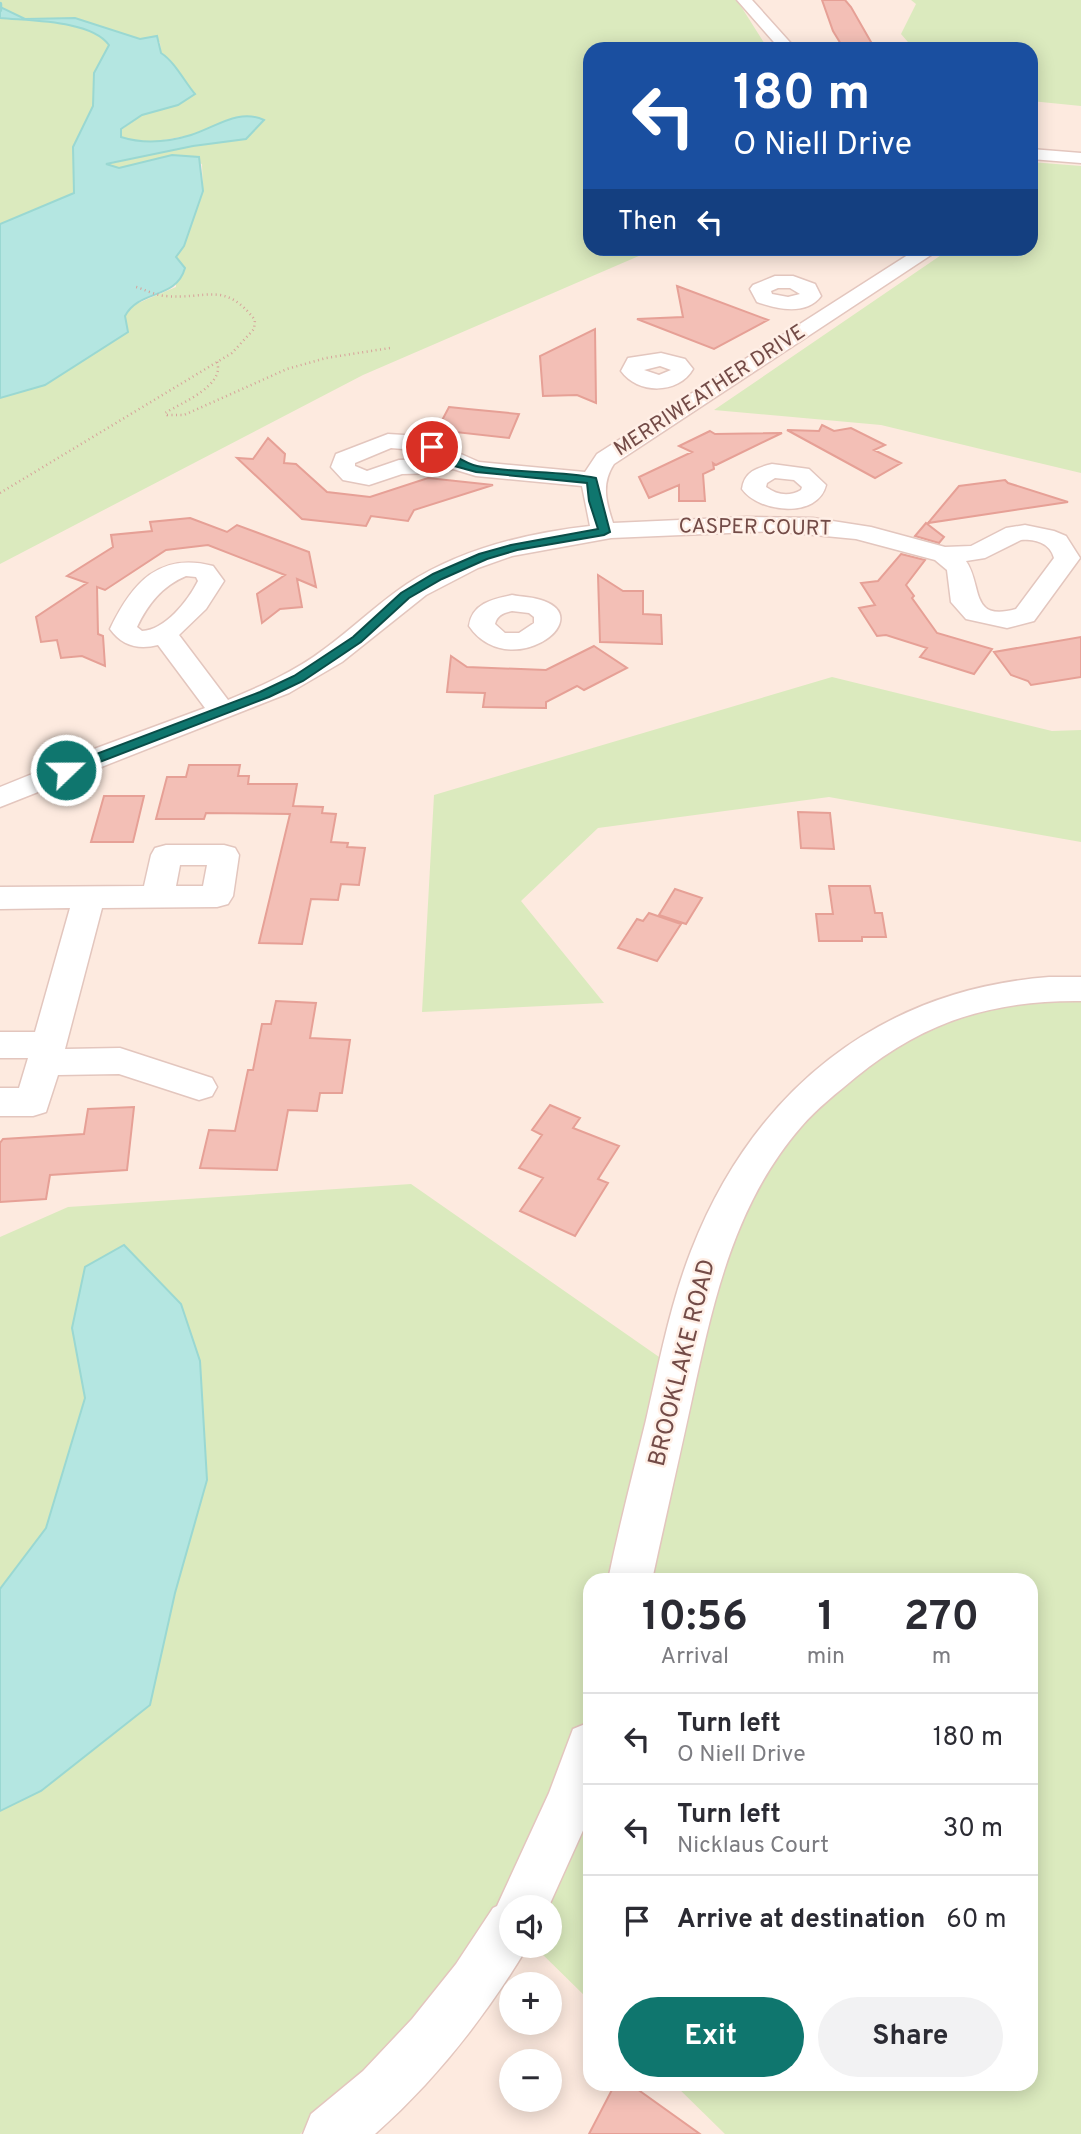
<!DOCTYPE html>
<meta charset="utf-8">
<style>
:root{--surface:#fff;--page:#f2f2f3;--text:#2b2b33;--muted:#7c7c81;--line:#e1e1e2;--accent:#0f766e}
body{margin:0;font-family:Overpass,sans-serif;background:var(--page);color:var(--text);height:100vh;display:flex;flex-direction:column;font-size:26px;white-space:nowrap}
*{box-sizing:border-box;margin:0}
p{font-size:23px;color:var(--muted)}
.icon{flex:none;width:38px;height:38px;fill:none;stroke:currentColor;stroke-width:2;stroke-linecap:round;stroke-linejoin:round}
.map{position:relative;flex:1;overflow:hidden}
.drawer{position:absolute;left:583px;top:1573px;width:455px;height:518px;display:flex;flex-direction:column;background:var(--surface);border-radius:21px;box-shadow:0 4px 18px #0003}
.drawer>*{flex:none}
.top-card{position:absolute;left:583px;top:42px;width:455px;height:214px;border-radius:21px;box-shadow:0 4px 18px #0003;background:#1a4fa0;color:#fff;overflow:hidden}
.controls{position:absolute;left:499px;top:1895px;display:grid;gap:14px}
.controls a{display:grid;place-items:center;width:63px;height:63px;border-radius:50%;background:var(--surface);box-shadow:0 4px 18px #0003;font-size:35px}
.pin{position:absolute;display:grid;place-items:center;width:60px;height:60px;color:#fff;margin:-30px;border:4px solid #fff;border-radius:50%;box-shadow:0 2px 7px #0007}
.me{position:absolute;width:77px;margin:-38px;rotate:68deg;stroke-linejoin:round;filter:drop-shadow(0 0 5px #0008)}
.turn{display:flex;align-items:center;gap:24px;height:147px;padding:0 35px;font-size:32px}
.turn .icon{width:91px;height:91px;stroke-width:2.5}
.turn b{display:block;font-size:49px;line-height:60px}
.then{display:flex;align-items:center;height:66px;padding:0 35px;background:#0003;gap:14px;font-size:26px}
.eta{display:flex;justify-content:space-evenly;align-items:center;height:119px;text-align:center}
.eta b{font-size:42px;font-weight:700;line-height:49px}
.button{display:flex;gap:14px;margin-top:auto;padding:14px 35px}
.button a{flex:1;height:80px;border-radius:42px;background:var(--accent);color:#fff;font-size:28px;font-weight:700;line-height:80px;text-align:center}
.button a+a{background:var(--page);color:var(--text)}
ul{padding:0;list-style:none}
li{display:flex;align-items:center;gap:21px;height:91px;padding:0 35px;border-top:2px solid var(--line)}
li div{flex:1}
li b{display:block;font-size:26px}
li em{font-style:normal}
.map>svg:first-child{display:block}
.green{fill:#dbeabe}
.water{fill:#b4e6e1;stroke:#9ad8d2;stroke-width:2}
.lines{fill:none;stroke-linecap:round;stroke-linejoin:round}
.stream{stroke:#9ad8d2;stroke-width:4.5}
.building{fill:#f3bfb6;stroke:#e6a096;stroke-width:2}
.minor-casing{stroke:#e3c6be;stroke-width:3}
.path{stroke:#d7a29a;stroke-width:2.5;stroke-dasharray:1 3.5;stroke-linecap:butt}
.minor{fill:#fff;fill-rule:evenodd}
.route{fill:#0f766e;stroke:#0a4d48;stroke-width:2}
.labels{text-anchor:middle;dominant-baseline:central;stroke-width:5;stroke-linejoin:round;paint-order:stroke}
.far-street-label{font-size:21px;fill:#734b47;stroke:#ffefe6}
.street-label{font-size:24px;fill:#734b47;stroke:#ffefe6}
</style>
<div class="map">
<svg width="1081" height="2134" viewBox="0 0 1081 2134">
<rect width="100%" height="100%" fill="#fdeadf"/>
<path class="green" d="M 0,0 L 737,0 L 768,49 L 590,49 L 590,248 L 655,249 L 363,375 L 0,564 L 0,398 L 45,384 L 128,332 L 125,316 L 129,307 L 176,287 L 175,257 L 184,246 L 203,191 L 202,164 L 172,155 L 119,168 L 104,165 L 193,146 L 246,139 L 264,121 L 239,116 L 191,135 L 158,141 L 135,142 L 120,137 L 121,130 L 142,115 L 178,105 L 195,94 C 184,81 175,62 161,53 L 160,42 L 140,39 L 75,18 L 25,19 L 0,7 Z
M 911,0 L 1081,0 L 1081,106 L 1031,101 L 1031,49 L 914,49 L 901,34 L 916,4 Z
M 0,18 C 30,21 90,20 109,45 L 94,73 L 93,106 L 73,147 L 74,193 L 0,224 Z
M 1031,162 L 1081,166 L 1081,473 L 881,425 L 714,410 L 950,249 L 1031,248 Z
M 832,677 L 1052,731 L 1081,730 L 1081,842 L 829,797 L 598,828 L 521,901 L 604,1003 L 422,1012 L 434,795 Z
M 998,996 L 1081,1001 L 1081,2134 L 725,2134 L 674,2084 L 1031,2084 L 1031,1580 L 590,1580 L 590,2001 L 534,1946 L 550,1946 L 550,1908 L 511,1908 L 511,1927 L 300,2134 L 0,2134 L 0,1237 L 68,1207 L 411,1184 L 672,1366 L 766,1146 L 900,1032 Z"/>
<path class="water" d="M 0,7 L 25,19 L 75,18 L 140,39 L 157,36 L 161,53 C 175,62 184,81 195,94 L 178,105 L 142,115 L 121,129 L 121,137 C 143,144 168,142 191,135 C 216,127 239,108 264,120 L 246,139 L 193,146 L 106,164 L 119,168 L 172,155 L 199,157 L 203,191 L 184,246 L 176,257 L 185,268 C 176,300 139,289 125,316 L 128,332 L 45,385 L 0,398 L 0,224 L 74,193 L 73,147 L 93,106 L 94,73 L 109,45 C 91,20 30,21 0,18 Z
M 124,1245 L 181,1304 L 200,1361 L 207,1480 L 175,1593 L 150,1705 L 41,1791 L 0,1811 L 0,1589 L 46,1528 L 85,1398 L 72,1328 L 85,1267 Z"/>
<g class="lines">
<path class="stream" d="M 0,4 L 0,10"/>
</g>
<path class="building" d="M 822,0 L 845,0 L 851,7 L 875,49 L 844,49 L 833,31 Z
M 677,286 L 768,320 L 714,349 L 637,319 L 683,317 Z
M 595,329 L 596,403 L 577,395 L 543,396 L 540,356 Z
M 449,407 L 468,409 L 519,414 L 509,438 L 437,430 Z
M 822,425 L 834,431 L 851,428 L 885,445 L 874,450 L 901,463 L 875,478 L 787,430 L 819,431 Z
M 710,431 L 715,434 L 782,433 L 716,465 L 713,463 L 714,469 L 703,474 L 705,501 L 679,501 L 679,485 L 649,498 L 639,477 L 692,452 L 679,446 Z
M 268,438 L 285,454 L 284,463 L 296,464 L 327,492 L 370,497 L 428,478 L 493,485 L 414,510 L 408,521 L 371,516 L 366,526 L 302,519 L 237,458 L 253,459 Z
M 1005,480 L 1008,483 L 1068,502 L 928,523 L 959,486 Z
M 190,518 L 227,532 L 237,525 L 309,552 L 316,587 L 297,579 L 302,607 L 280,609 L 262,623 L 257,594 L 285,575 L 208,545 L 166,550 L 105,590 L 97,587 L 98,634 L 103,636 L 105,666 L 82,656 L 61,658 L 57,640 L 41,642 L 36,617 L 87,583 L 67,576 L 113,547 L 111,535 L 152,531 L 150,522 Z
M 926,523 L 944,537 L 939,543 L 915,536 Z
M 901,554 L 925,560 L 906,585 L 914,596 L 912,598 L 937,633 L 992,649 L 974,674 L 920,657 L 927,648 L 886,635 L 877,636 L 859,608 L 875,605 L 861,583 L 878,581 Z
M 598,575 L 623,591 L 643,591 L 643,614 L 661,615 L 662,644 L 600,642 Z
M 1081,637 L 1081,677 L 1031,685 L 1028,681 L 1011,675 L 994,652 Z
M 594,646 L 627,668 L 584,690 L 577,686 L 546,702 L 546,708 L 483,707 L 485,693 L 447,692 L 451,656 L 467,667 L 546,670 Z
M 189,765 L 240,765 L 238,776 L 249,776 L 248,784 L 297,784 L 293,806 L 323,807 L 322,813 L 336,814 L 331,842 L 348,843 L 347,847 L 365,848 L 359,885 L 341,884 L 338,900 L 311,899 L 302,944 L 259,943 L 290,814 L 206,813 L 204,819 L 156,819 L 167,777 L 186,777 Z
M 104,796 L 144,796 L 133,842 L 91,842 Z
M 798,812 L 830,813 L 834,849 L 801,848 Z
M 829,886 L 870,886 L 875,913 L 882,913 L 886,937 L 862,937 L 862,941 L 819,941 L 816,914 L 833,914 Z
M 675,889 L 702,898 L 686,924 L 659,915 Z
M 649,913 L 681,924 L 657,961 L 618,948 L 637,919 L 643,921 Z
M 276,1001 L 316,1003 L 310,1038 L 350,1040 L 342,1093 L 320,1093 L 317,1111 L 288,1110 L 277,1170 L 200,1168 L 209,1130 L 235,1131 L 248,1070 L 253,1070 L 262,1024 L 271,1024 Z
M 550,1105 L 580,1118 L 573,1128 L 619,1146 L 598,1179 L 608,1183 L 575,1236 L 520,1211 L 543,1178 L 519,1168 L 542,1135 L 532,1130 Z
M 134,1107 L 127,1170 L 50,1175 L 46,1199 L 0,1202 L 0,1143 L 3,1139 L 84,1134 L 88,1109 Z
M 615,2084 L 630,2084 L 700,2134 L 589,2134 Z"/>
<g class="lines">
<g class="minor-casing">
<path id="minor" d="M 737,0 L 752,0 L 796,49 L 780,49 Z
M 1031,149 L 1081,153 L 1081,163 L 1031,159 Z
M 913,248 L 932,248 L 934,253 L 614,464 C 601,484 606,502 613,523 L 746,517 L 813,518 L 871,527 L 945,547 L 971,546 L 1006,528 L 1025,525 L 1054,531 L 1066,536 L 1080,558 L 1034,621 L 1007,628 L 966,619 L 951,602 L 947,570 L 935,560 L 856,539 L 773,531 L 611,538 L 512,556 L 478,568 L 426,595 L 342,662 L 289,693 L 0,807 L 0,787 L 94,749 L 205,708 L 158,645 C 139,650 122,646 110,629 C 132,583 159,552 213,566 L 224,581 L 206,609 L 179,635 L 228,700 C 261,686 294,672 323,650 C 352,629 377,604 407,584 C 461,549 527,533 590,526 L 582,486 L 476,476 L 453,469 L 439,473 L 402,474 L 369,485 L 343,480 L 331,467 L 336,454 L 388,434 L 420,436 L 479,462 L 585,472 L 597,454 L 914,251 ZM 391,448 L 415,450 L 432,459 L 399,460 L 367,471 L 355,466 L 355,463 ZM 1021,540 C 1035,539 1050,543 1054,558 L 1016,609 C 969,622 983,586 966,561 L 985,558 ZM 186,576 L 196,577 L 198,581 C 188,601 165,630 142,631 L 137,627 C 148,604 162,586 186,576 Z
M 775,276 L 793,276 L 815,284 L 821,296 C 806,316 777,309 757,302 L 750,289 L 753,285 ZM 778,288 L 790,288 L 800,294 L 788,297 L 772,294 L 771,291 Z
M 661,353 L 685,359 L 693,369 C 679,394 638,395 621,371 L 628,358 ZM 660,366 L 671,370 L 659,375 L 644,370 Z
M 772,464 L 809,469 L 826,485 C 818,519 759,513 742,489 C 744,472 756,468 772,464 ZM 775,478 L 794,480 L 802,487 L 801,490 C 789,497 777,495 766,487 L 767,483 Z
M 512,595 C 522,597 534,597 544,601 C 597,621 508,683 469,626 C 472,603 493,599 512,595 ZM 512,611 L 529,613 L 534,617 L 534,623 L 519,633 L 505,633 L 495,624 C 497,615 504,613 512,611 Z
M 166,845 L 224,845 L 235,848 L 239,855 L 233,896 L 228,904 L 217,907 L 102,908 L 65,1049 L 120,1048 L 212,1078 L 217,1087 L 212,1096 L 199,1100 L 119,1074 L 58,1075 L 46,1112 L 33,1116 L 0,1116 L 0,1088 L 19,1088 L 28,1058 L 0,1058 L 0,1032 L 35,1032 L 70,908 L 0,909 L 0,887 L 144,886 L 151,855 L 155,848 ZM 180,865 L 207,865 L 203,886 L 176,886 Z
M 1049,977 L 1081,977 L 1081,1001 C 993,1000 925,1021 856,1077 C 837,1093 817,1108 801,1127 C 734,1204 713,1302 692,1399 C 679,1459 665,1520 652,1580 L 608,1580 C 619,1527 633,1473 646,1420 C 659,1363 670,1305 691,1251 C 753,1092 878,990 1049,977 Z
M 590,1722 L 590,1815 L 548,1908 L 511,1908 L 511,1946 L 528,1946 C 486,2016 436,2080 375,2134 L 303,2134 L 311,2114 L 363,2071 L 412,2019 L 456,1964 L 493,1908 L 497,1906 L 549,1793 L 573,1729 Z"/>
</g>
<path class="path" d="M 217,362 C 225,386 181,403 165,413 L 167,415 L 184,415 L 287,369 L 326,358 L 390,348
M 0,493 L 232,353 L 254,329 L 255,320 C 224,280 207,300 165,296 C 154,295 144,289 133,286"/>
<use href="#minor" class="minor"/>
</g>
<path class="route" d="M 428,445 C 441,444 461,463 477,466 C 516,474 557,470 596,478 L 610,532 L 604,535 L 517,550 L 487,559 L 442,579 L 409,598 L 361,642 L 303,681 L 269,697 L 71,773 L 62,773 L 62,767 L 260,692 L 294,676 L 353,637 L 401,593 L 433,574 L 479,554 L 511,545 L 598,529 L 589,501 L 587,483 L 476,472 L 451,465 L 428,450 Z"/>
<g class="labels">
<g class="far-street-label">
<text transform="translate(710 391) rotate(-33)">MERRIWEATHER DRIVE</text>
<text transform="translate(755 528) rotate(1)">CASPER COURT</text>
</g>
<g class="street-label">
<text transform="translate(683 1363) rotate(-76)">BROOKLAKE ROAD</text>
</g>
</g>
</svg>
<div class="controls">
<a><svg class="icon" aria-label="sound" viewBox="0 0 24 24"><path d="M4 9h4l5-4v14l-5-4H4zM17 9q2 3 0 6"/></svg></a>
<a>+</a>
<a>−</a>
</div>
<div class="pin" style="left:432px;top:447px;background:#d93025"><svg class="icon" aria-label="arrive" viewBox="0 0 24 24"><path d="M6 21V4h12l-3 4 3 4H6"/></svg></div>
<svg class="me" style="left:66px;top:770px" viewBox="-20 -20 40 40"><circle r="17" fill="#0f766e" stroke="#fff" stroke-width="3"/><path d="M0-11L8 9 0 5-8 9z" fill="#fff"/></svg>
<div class="top-card">
<div class="turn"><svg class="icon" aria-label="left" viewBox="0 0 24 24"><path d="M17 20v-9H6M10 6l-5 5 5 5"/></svg><div><b>180 m</b>O Niell Drive</div></div>
<div class="then">Then<svg class="icon" aria-label="left" viewBox="0 0 24 24"><path d="M17 20v-9H6M10 6l-5 5 5 5"/></svg></div>
</div>
<section class="drawer">
<div class="eta">
<div><b>10:56</b><p>Arrival</p></div>
<div><b>1</b><p>min</p></div>
<div><b>270</b><p>m</p></div>
</div>
<ul>
<li><svg class="icon" aria-label="left" viewBox="0 0 24 24"><path d="M17 20v-9H6M10 6l-5 5 5 5"/></svg><div><b>Turn left</b><p>O Niell Drive</p></div><em>180 m</em></li>
<li><svg class="icon" aria-label="left" viewBox="0 0 24 24"><path d="M17 20v-9H6M10 6l-5 5 5 5"/></svg><div><b>Turn left</b><p>Nicklaus Court</p></div><em>30 m</em></li>
<li><svg class="icon" aria-label="arrive" viewBox="0 0 24 24"><path d="M6 21V4h12l-3 4 3 4H6"/></svg><div><b>Arrive at destination</b></div><em>60 m</em></li>
</ul>
<div class="button"><a>Exit</a><a>Share</a></div>
</section>
</div>
